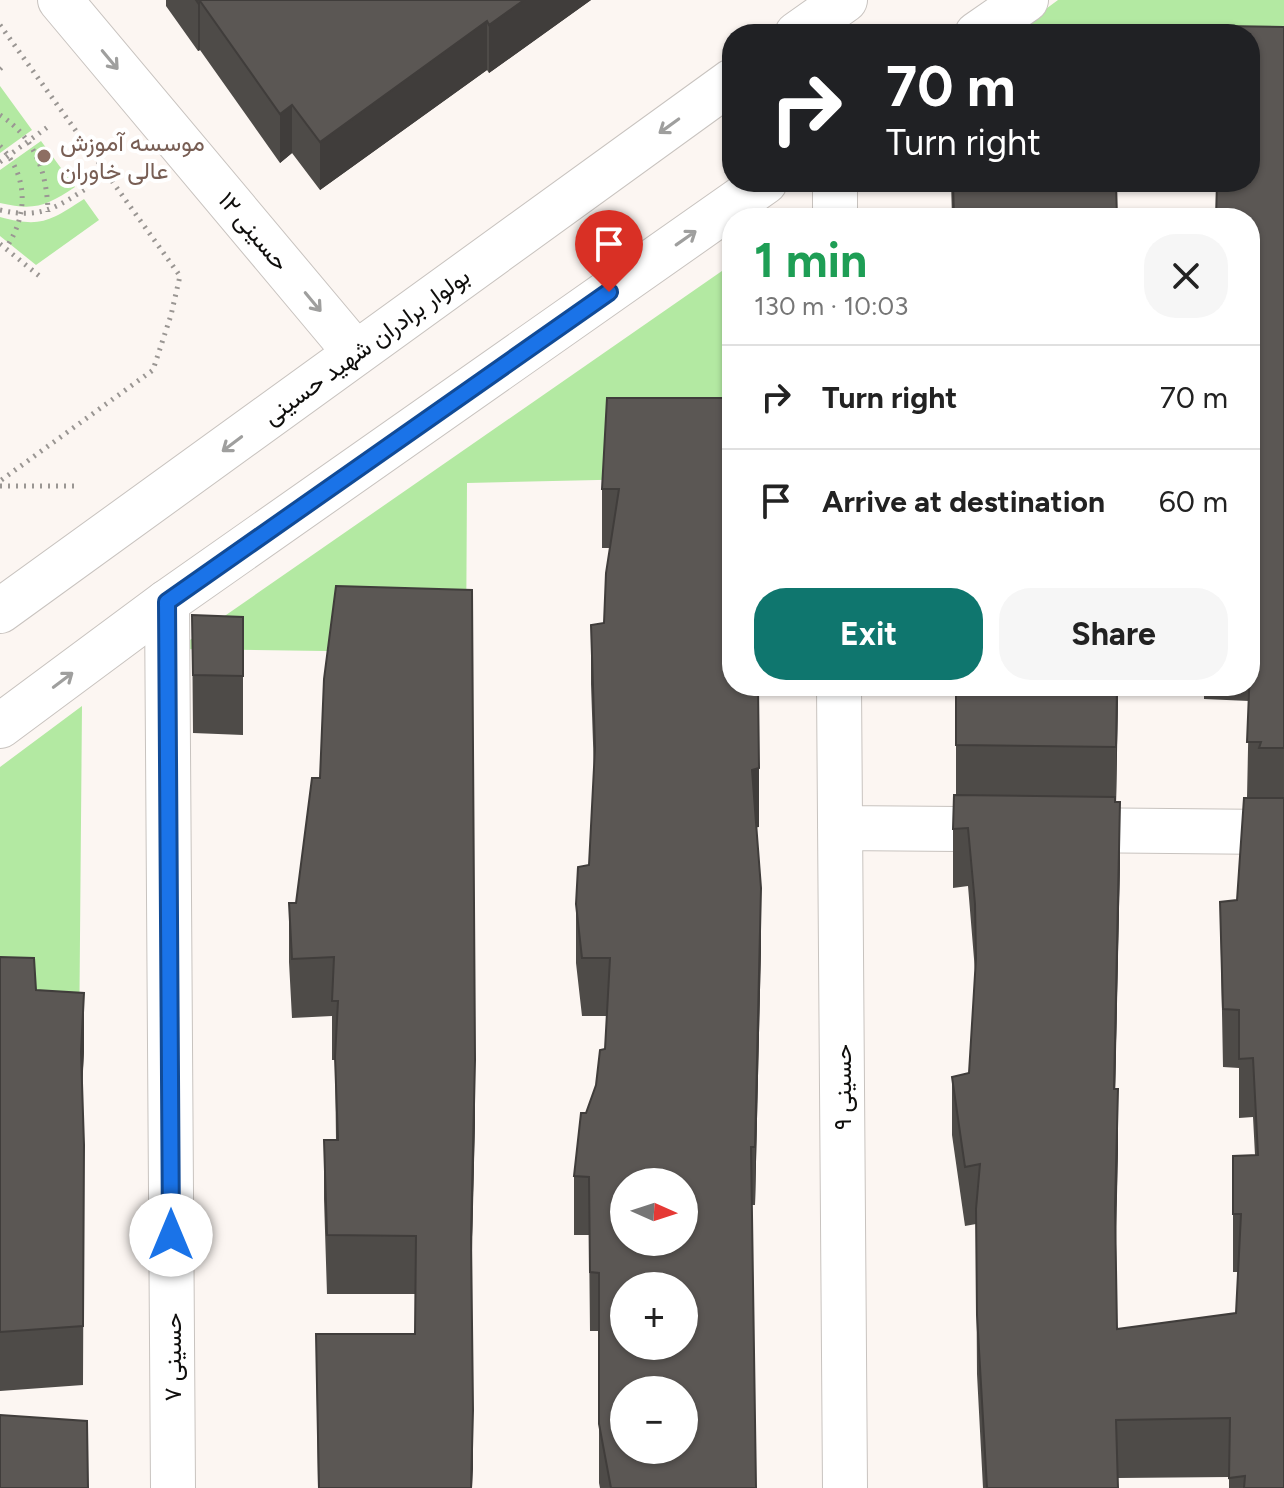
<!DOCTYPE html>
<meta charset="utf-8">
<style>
:root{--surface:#fff;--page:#f6f6f6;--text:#222;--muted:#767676;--line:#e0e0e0;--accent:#0f766e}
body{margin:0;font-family:Figtree,Vazirmatn,sans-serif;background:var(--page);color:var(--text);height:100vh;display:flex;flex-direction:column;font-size:30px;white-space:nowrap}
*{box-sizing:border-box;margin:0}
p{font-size:26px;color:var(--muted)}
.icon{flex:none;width:44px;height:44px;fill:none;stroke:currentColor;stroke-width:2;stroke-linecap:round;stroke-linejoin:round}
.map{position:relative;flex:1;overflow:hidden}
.drawer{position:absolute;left:722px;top:208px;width:538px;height:488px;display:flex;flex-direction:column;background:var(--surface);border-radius:32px;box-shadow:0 2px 6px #0004}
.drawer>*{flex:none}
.banner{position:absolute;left:722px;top:24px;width:538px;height:168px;border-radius:32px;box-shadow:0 2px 6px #0004;background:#202124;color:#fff;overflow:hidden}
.needle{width:52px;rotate:93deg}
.controls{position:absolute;left:610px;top:1168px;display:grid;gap:16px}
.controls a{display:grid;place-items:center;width:88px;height:88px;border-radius:50%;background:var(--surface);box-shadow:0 2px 6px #0004;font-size:40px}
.pin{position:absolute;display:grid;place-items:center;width:68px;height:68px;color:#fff;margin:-82px -34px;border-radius:50% 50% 50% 0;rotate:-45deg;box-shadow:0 0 8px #0007}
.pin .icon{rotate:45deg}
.me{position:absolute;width:88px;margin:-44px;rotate:0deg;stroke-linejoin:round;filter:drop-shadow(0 0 6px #0008)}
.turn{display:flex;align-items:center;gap:28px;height:168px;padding:0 32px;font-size:36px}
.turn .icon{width:104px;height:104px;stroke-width:2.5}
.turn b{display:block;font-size:56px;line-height:68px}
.round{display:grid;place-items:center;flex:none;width:84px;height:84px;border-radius:32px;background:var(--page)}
.summary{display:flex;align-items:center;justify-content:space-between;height:136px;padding:0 32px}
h1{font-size:48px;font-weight:700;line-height:60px;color:#1e9e55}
.button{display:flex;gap:16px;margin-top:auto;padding:16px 32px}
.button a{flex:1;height:92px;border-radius:32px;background:var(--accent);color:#fff;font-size:32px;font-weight:700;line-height:92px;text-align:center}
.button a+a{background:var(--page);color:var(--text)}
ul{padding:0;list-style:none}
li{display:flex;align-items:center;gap:24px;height:104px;padding:0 32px;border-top:2px solid var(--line)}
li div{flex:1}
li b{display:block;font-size:30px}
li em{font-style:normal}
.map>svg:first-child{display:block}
.green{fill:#b3e9a2}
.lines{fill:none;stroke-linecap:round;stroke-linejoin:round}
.street-casing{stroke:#c8c3bf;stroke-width:46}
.secondary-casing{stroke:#c8c3bf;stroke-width:46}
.path{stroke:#9a9693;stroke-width:5;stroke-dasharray:2 6;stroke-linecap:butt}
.street{stroke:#fff;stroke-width:44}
.secondary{stroke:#fff;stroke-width:44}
.wall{fill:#4e4b48}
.shaded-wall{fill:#403d3b}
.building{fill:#5b5754;stroke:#403d3b;stroke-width:2;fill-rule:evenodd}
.oneway{stroke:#9f9f9e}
.route-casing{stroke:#114b97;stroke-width:20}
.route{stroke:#1a73e8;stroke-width:14}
.education-dot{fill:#8d6e63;stroke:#fff;stroke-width:3}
.labels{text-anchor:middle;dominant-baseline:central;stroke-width:8;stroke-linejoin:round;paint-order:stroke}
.education-label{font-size:24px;fill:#785e54;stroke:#fff;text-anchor:start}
.street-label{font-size:24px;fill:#0f0e0c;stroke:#fff}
</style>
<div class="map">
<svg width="1284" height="1488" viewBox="0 0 1284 1488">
<rect width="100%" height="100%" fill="#fcf6f2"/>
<path class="green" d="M 1058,0 L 1284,0 L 1284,63 L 1250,34 L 1012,34 Z
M 0,86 L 32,130 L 0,153 Z
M 41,141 L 75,187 C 46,206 35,211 0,203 L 0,170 Z
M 84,199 L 99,220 L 36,265 L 0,236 L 0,217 C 41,228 50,221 84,199 Z
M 732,264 L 732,477 L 467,483 L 466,653 L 177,649 Z
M 82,706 L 79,1053 L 0,1048 L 0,767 Z"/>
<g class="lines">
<g class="street-casing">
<path id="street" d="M 835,182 L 835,218
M 167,602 L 173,1488
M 839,686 L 845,1488
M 840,828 L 1284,832"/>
</g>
<g class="secondary-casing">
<path id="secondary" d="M 60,0 L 355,352
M 797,34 L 845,0
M 977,34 L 1026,0
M 0,611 L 732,81
M 0,726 L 167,602 L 765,182"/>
</g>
<path class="path" d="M 0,25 L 180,276 L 171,315 L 153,370 L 0,481
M 0,69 L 5,64
M 0,115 C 35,138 47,172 48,212
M 0,146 C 29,176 28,215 6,248
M 0,162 L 49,126
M 0,210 C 42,220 58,206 92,185
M 0,244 L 43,279
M 0,486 L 75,486"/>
<use href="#street" class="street"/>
<use href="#secondary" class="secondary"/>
</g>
<path class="wall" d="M 166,0 L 591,0 L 489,73 L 487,70 L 320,190 L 292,153 L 280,163 L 200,50 L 198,51 L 166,6 Z
M 1284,27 L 1284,1488 L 1229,1488 L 1229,1477 L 1118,1478 L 1118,1488 L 983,1488 L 977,1374 L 976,1224 L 965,1226 L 952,1135 L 952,1077 L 969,1073 L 975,971 L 968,886 L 953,888 L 953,829 L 956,795 L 956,686 L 1118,686 L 1116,802 L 1120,861 L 1115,1089 L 1118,1147 L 1116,1244 L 1117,1329 L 1236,1313 L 1238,1272 L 1233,1272 L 1233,1156 L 1255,1155 L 1253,1117 L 1239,1118 L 1239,1068 L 1223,1067 L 1220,902 L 1237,900 L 1247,798 L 1249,701 L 1204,699 L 1204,686 L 1250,686 L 1253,439 L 1255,388 L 1250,389 L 1250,218 Z
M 951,182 L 1116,182 L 1117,218 L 952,218 Z
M 607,398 L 759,827 L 756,827 L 761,947 L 755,1205 L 752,1205 L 756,1488 L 600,1488 L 599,1483 L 599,1331 L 590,1331 L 589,1235 L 574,1235 L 574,1176 L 586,1113 L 596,1085 L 605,1049 L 607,1016 L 582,1016 L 576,963 L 576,904 L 589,865 L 594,772 L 591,684 L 591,625 L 604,623 L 610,548 L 602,548 L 602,489 Z
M 192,615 L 243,617 L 243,735 L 193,733 Z
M 289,903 L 475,1119 L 471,1276 L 472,1488 L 318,1488 L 316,1334 L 415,1334 L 416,1294 L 327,1294 L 324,1199 L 324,1140 L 336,1140 L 335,1060 L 332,1060 L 332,1016 L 292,1018 L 289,962 Z
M 0,957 L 36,990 L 84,1051 L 82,1085 L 84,1145 L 83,1385 L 0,1391 Z"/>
<path class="shaded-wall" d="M 524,0 L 591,0 L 489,73 L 489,25 Z
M 200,1 L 200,50 L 198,51 L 198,3 Z
M 487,21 L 487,70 L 320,190 L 320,142 Z
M 292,105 L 292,153 L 280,163 L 280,114 Z
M 1117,686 L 1118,701 L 1116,805 L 1116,747 Z
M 759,768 L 759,827 L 752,828 L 752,770 Z
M 1120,802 L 1120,861 L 1114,1148 L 1114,1089 Z
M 761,888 L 761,947 L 755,1205 L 755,1147 Z
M 84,993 L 84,1051 L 81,1111 L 81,1052 Z
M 475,1060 L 475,1119 L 471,1295 L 471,1237 Z
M 1118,1089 L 1118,1147 L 1115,1266 L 1115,1208 Z
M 473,1410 L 473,1469 L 472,1488 L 471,1488 Z"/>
<path class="building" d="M 196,0 L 524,0 L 489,25 L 487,21 L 320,142 L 292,105 L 280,114 L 200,1 L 198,3 Z
M 1223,26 L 1284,27 L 1284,748 L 1259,748 L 1261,742 L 1247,742 L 1251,643 L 1250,439 L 1253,439 L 1257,330 L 1250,330 L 1250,218 L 1216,218 L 1217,182 L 1250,182 L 1250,34 L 1222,34 Z
M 953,182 L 1116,182 L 1117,218 L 954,218 Z
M 607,398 L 732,398 L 732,686 L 758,686 L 759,768 L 752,770 L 761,888 L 755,1147 L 751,1147 L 756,1488 L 611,1488 L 599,1424 L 599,1273 L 590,1272 L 589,1177 L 574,1176 L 581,1113 L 586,1113 L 596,1085 L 600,1050 L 605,1049 L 610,958 L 582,958 L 576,904 L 578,867 L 589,865 L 595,748 L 591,625 L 604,623 L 606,573 L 619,489 L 602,489 ZM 624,1182 L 684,1182 L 684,1242 L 624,1242 ZM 624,1286 L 684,1286 L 684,1346 L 624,1346 ZM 624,1390 L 684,1390 L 684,1450 L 624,1450 Z
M 336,586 L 472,590 L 475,1060 L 471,1237 L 473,1410 L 471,1488 L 319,1488 L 316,1334 L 415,1334 L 416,1236 L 327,1235 L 324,1140 L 338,1140 L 335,1057 L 338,1001 L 332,1001 L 334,957 L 292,959 L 289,903 L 296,903 L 312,778 L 320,778 L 324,679 Z
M 192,615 L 243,617 L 243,676 L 193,675 Z
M 956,686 L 1117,686 L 1116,747 L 956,745 Z
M 954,795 L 1115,797 L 1115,802 L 1120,802 L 1114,1089 L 1118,1089 L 1115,1208 L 1117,1329 L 1236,1313 L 1241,1214 L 1233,1214 L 1233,1156 L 1258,1155 L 1253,1058 L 1239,1059 L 1239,1010 L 1223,1009 L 1220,902 L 1237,900 L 1244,798 L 1284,798 L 1284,1488 L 1244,1488 L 1245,1476 L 1229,1478 L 1230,1418 L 1116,1420 L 1118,1488 L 987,1488 L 977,1315 L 976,1209 L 980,1164 L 965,1167 L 952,1077 L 969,1073 L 976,958 L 975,904 L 968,828 L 953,829 Z
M 0,957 L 34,958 L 36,990 L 84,993 L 81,1052 L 84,1145 L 83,1326 L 0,1332 Z
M 0,1415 L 87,1421 L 88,1488 L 0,1488 Z"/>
<defs><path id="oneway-shaft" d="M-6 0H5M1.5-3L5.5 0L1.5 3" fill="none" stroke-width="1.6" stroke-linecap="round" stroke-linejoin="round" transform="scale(2)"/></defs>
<g class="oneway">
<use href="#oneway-shaft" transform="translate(110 60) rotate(50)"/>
<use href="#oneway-shaft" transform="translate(669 126) rotate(144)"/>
<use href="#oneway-shaft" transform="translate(686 238) rotate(-35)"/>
<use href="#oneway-shaft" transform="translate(313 302) rotate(50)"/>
<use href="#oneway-shaft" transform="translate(232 444) rotate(143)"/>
<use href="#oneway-shaft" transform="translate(63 680) rotate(-37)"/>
</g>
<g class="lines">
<g class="route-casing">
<path id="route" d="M 171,1235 L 167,602 L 609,292"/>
</g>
<use href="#route" class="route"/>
</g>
<circle class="education-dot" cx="44" cy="156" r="8"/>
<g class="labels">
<g class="education-label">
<text x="60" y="142">موسسه آموزش<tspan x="60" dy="28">عالی خاوران</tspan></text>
</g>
<g class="street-label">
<text transform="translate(254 231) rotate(50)">حسینی ۱۲</text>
<text transform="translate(366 346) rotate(-36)">بولوار برادران شهید حسینی</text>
<text transform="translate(842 1087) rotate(-90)">حسینی ۹</text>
<text transform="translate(172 1357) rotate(-90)">حسینی ۷</text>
</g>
</g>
</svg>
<div class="controls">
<a><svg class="needle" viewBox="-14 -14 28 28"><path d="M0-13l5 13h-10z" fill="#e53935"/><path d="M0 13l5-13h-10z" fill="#767676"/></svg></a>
<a>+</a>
<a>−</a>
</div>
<div class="pin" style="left:609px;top:292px;background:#d93025"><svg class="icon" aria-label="arrive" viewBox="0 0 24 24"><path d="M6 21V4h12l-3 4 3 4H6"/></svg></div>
<svg class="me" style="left:171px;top:1235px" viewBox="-20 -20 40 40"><circle r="19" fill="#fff"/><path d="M0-13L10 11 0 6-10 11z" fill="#1a73e8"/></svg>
<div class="banner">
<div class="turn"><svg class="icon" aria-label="right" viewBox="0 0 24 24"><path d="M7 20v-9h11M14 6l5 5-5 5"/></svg><div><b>70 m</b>Turn right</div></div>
</div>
<section class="drawer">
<div class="summary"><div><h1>1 min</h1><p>130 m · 10:03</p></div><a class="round"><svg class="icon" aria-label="close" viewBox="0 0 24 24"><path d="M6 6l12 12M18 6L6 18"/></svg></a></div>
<ul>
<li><svg class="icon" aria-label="right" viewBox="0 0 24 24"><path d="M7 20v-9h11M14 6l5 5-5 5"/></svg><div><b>Turn right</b></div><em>70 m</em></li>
<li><svg class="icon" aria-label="arrive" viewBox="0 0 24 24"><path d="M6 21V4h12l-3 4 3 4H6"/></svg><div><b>Arrive at destination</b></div><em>60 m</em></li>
</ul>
<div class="button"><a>Exit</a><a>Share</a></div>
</section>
</div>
